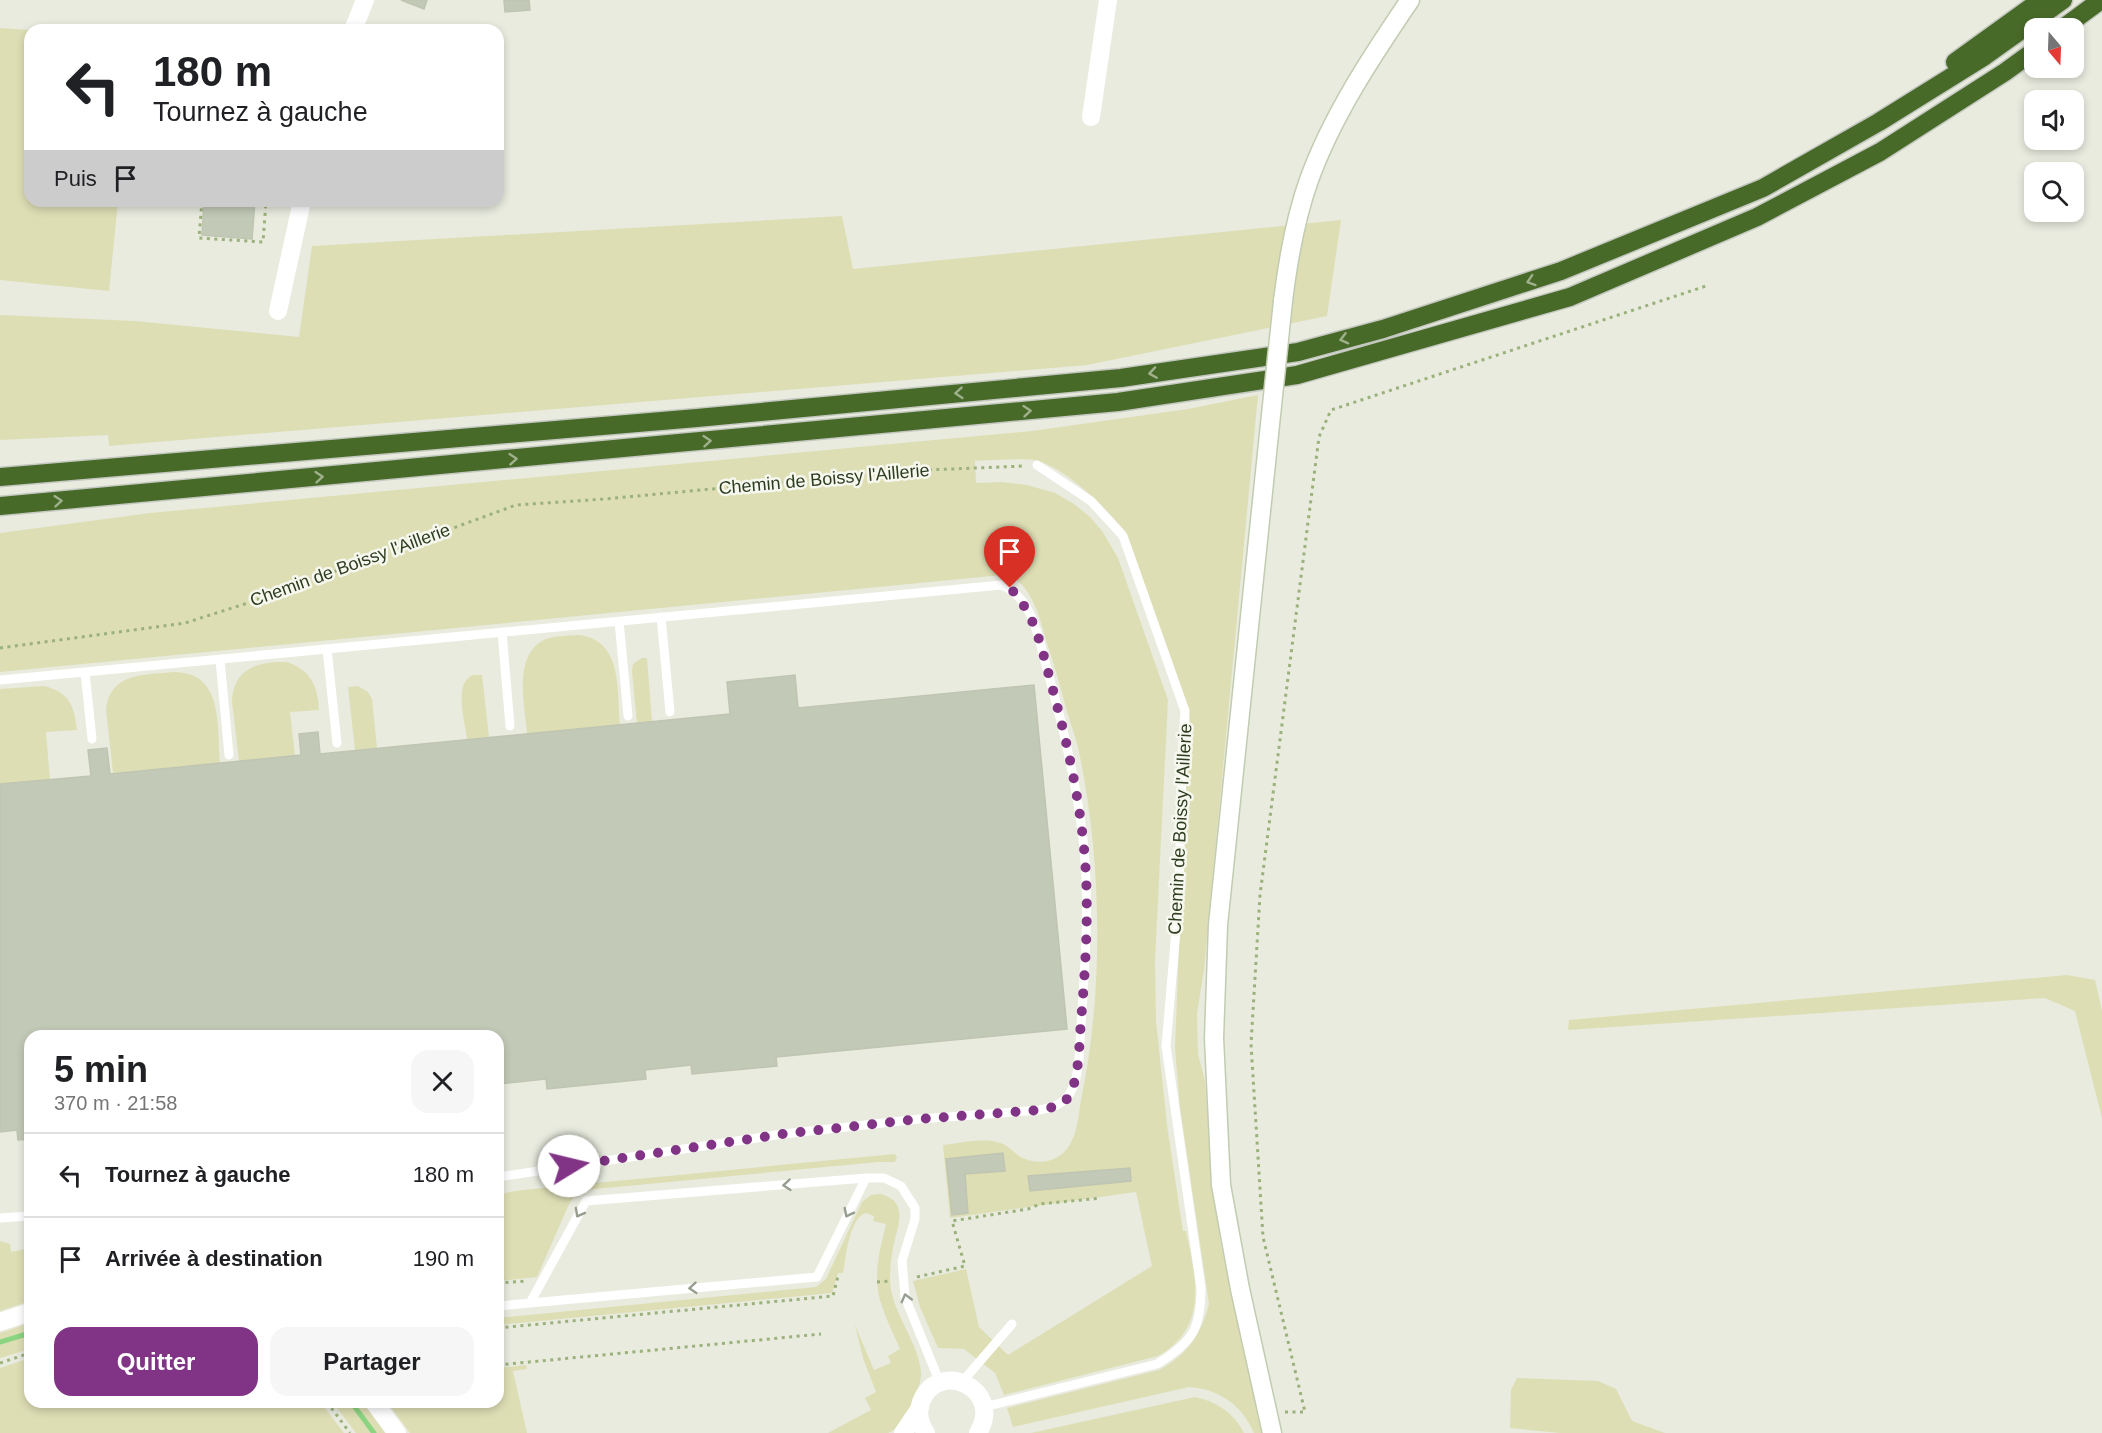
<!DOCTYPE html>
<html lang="fr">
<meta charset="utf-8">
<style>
:root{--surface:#fff;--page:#f6f6f6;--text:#202124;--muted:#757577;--line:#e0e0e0;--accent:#813485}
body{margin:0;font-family:Helvetica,sans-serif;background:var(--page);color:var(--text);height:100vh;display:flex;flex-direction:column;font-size:22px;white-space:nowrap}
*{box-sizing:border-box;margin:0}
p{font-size:20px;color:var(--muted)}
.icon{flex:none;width:33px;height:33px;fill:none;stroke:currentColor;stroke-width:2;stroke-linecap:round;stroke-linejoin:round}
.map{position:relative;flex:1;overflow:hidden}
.sheet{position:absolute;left:24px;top:1030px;width:480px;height:378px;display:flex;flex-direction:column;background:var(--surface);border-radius:18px;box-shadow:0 3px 9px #0003}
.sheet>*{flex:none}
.top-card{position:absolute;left:24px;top:24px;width:480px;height:183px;border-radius:18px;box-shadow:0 3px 9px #0003;background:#fff;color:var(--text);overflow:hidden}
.needle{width:39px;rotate:161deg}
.tools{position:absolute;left:2024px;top:18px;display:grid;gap:12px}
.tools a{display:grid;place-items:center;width:60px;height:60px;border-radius:12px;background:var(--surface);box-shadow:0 3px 9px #0003;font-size:30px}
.pin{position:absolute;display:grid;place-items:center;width:51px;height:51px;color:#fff;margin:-62px -26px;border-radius:50% 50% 50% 0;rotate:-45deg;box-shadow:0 0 6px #0007}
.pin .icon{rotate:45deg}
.me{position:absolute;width:66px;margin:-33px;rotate:81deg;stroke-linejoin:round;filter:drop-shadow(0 0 4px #0008)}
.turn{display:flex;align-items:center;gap:21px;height:126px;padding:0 30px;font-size:27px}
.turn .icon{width:78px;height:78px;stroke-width:2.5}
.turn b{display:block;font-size:42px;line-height:51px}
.then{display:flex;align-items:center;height:57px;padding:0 30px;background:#0003;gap:12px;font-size:22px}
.round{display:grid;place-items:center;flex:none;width:63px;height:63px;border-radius:18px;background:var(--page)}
.summary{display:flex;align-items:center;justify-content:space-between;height:102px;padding:0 30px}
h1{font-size:36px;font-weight:700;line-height:45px}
.button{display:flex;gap:12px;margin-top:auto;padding:12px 30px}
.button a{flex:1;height:69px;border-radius:18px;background:var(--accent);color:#fff;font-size:24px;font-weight:700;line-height:69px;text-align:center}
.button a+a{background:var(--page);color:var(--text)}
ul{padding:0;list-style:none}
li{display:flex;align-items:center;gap:18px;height:84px;padding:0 30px;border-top:2px solid var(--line)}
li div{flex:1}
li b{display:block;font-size:22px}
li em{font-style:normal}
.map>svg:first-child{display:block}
.green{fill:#dedeb5}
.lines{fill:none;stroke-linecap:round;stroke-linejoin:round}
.stream{stroke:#8bd582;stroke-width:5}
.building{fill:#c3c9b7;stroke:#bfc5b1;stroke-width:1.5}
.secondary-casing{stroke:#c2ccb1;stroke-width:21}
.highway-casing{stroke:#c4c8c0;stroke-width:21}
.path{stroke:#9bb17c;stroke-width:3;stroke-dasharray:3 4.5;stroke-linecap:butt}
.lane{stroke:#fff;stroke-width:9}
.street{stroke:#fff;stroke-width:18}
.secondary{stroke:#fff;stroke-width:18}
.highway{stroke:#486a28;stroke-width:18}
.secondary-bridge-casing{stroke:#c2ccb1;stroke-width:21;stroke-linecap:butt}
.secondary-bridge{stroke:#fff;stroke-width:18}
.oneway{stroke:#9fb18c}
.oneway2{stroke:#969e8f}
.route{stroke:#813485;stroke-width:10;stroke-dasharray:0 18}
.labels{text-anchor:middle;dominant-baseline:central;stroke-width:5;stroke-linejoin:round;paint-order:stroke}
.street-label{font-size:18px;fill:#2e3c1f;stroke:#f6f8ef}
</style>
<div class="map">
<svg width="2102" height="1433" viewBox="0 0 2102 1433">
<rect width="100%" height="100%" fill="#e8ebde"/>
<path class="green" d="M 0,28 L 30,30 L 30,201 L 118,201 L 109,291 L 0,280 Z
M 842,216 L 853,269 L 1341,220 L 1327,316 L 1087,365 L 109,446 L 108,435 L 0,440 L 0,315 L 135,321 L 299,337 L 312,246 Z
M 1258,395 L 1204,970 L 1197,1013 L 1198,1054 L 1205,1081 L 1213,1186 L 1220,1240 L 1262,1433 L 1254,1433 C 1242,1405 1219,1389 1189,1387 L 1013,1427 L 1007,1408 L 1159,1370 C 1187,1355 1201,1335 1209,1304 L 1180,1108 L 1175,1048 L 1184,815 L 1190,719 L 1125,531 C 1106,508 1065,467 1035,460 C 1023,458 987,460 975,461 L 976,483 L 1002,482 L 1027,485 L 1055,493 L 1074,504 L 1090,517 L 1102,531 L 1118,558 L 1168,700 L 1155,960 L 1156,1021 L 1167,1125 L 1182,1225 L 1183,1231 L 1186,1231 C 1196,1279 1209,1327 1158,1356 L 1004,1395 L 995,1373 L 964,1349 L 938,1348 L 920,1307 L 913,1281 L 966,1269 L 979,1327 L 1008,1355 L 1152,1266 L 1136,1192 L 950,1218 L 943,1145 C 960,1143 980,1138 997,1142 C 1007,1144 1011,1150 1019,1156 C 1032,1164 1050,1164 1062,1154 C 1077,1142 1078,1117 1081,1100 C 1104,991 1102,861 1079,752 C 1076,737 1070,723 1066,708 C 1060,686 1054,664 1047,643 C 1040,620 1031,577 1002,575 L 0,672 L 0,533 L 150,513 L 1032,431 L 1188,409 Z
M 579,635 C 623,640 617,691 620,725 L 527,734 C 525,706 513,658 542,641 C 553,635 567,636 579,635 Z
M 642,658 L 647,658 L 652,722 L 637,723 L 632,671 L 633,664 Z
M 287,662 C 311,670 318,687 319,710 L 290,712 L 295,756 L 239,761 L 232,702 C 233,668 259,661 287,662 Z
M 174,672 C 224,672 217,727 220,763 L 113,773 L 106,710 C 110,672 145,675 174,672 Z
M 473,675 L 482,675 L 489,737 L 467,739 C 465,721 453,683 473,675 Z
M 44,686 C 70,693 74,705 77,730 L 46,732 L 50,780 L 0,784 L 0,689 Z
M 358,686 L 368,692 L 372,699 L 377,748 L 355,750 L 348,687 Z
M 2067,975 L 2095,980 L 2102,1011 L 2102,1118 L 2075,1011 L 2045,998 L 1568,1030 L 1569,1020 Z
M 895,1154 L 897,1157 L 895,1162 L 878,1162 L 585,1190 L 578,1193 L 570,1202 L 537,1277 L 498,1281 L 498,1196 L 509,1192 L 523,1190 Z
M 881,1194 C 910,1202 897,1227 893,1248 C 891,1258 890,1269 890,1280 C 891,1312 917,1339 921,1371 C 922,1380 917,1392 913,1401 C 908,1413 901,1428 888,1433 C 879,1433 840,1433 828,1433 L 871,1410 L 865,1398 L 876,1392 L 863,1358 L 855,1325 L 874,1370 L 891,1363 L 888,1356 L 900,1349 C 893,1333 885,1317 880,1300 C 873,1275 880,1249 886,1224 L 873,1221 L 874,1216 L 866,1213 C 849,1218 846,1257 843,1273 L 838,1273 L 832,1293 L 498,1325 L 498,1318 L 816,1287 L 826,1279 L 862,1202 L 871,1195 Z
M 0,1241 L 10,1244 L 11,1252 L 30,1248 L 30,1301 L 0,1311 Z
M 30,1323 L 30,1349 L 0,1358 L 0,1333 Z
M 30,1358 L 30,1402 L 321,1403 L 344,1433 L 0,1433 L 0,1368 Z
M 526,1365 L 527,1369 L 513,1371 L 527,1433 L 410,1433 L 388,1403 L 498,1402 L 498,1368 Z
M 1517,1378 L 1598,1381 L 1616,1389 L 1632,1421 L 1665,1433 L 1560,1433 L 1510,1428 L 1511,1390 Z
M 1195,1397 C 1216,1401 1234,1413 1244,1433 L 1031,1433 Z
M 333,1403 L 363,1403 L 385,1433 L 356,1433 Z"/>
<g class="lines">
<path class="stream" d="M 0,1342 L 30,1333
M 351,1402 L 374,1433"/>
</g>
<path class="building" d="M 401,0 L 427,0 L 424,9 Z
M 504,0 L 529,0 L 530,10 L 505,12 Z
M 204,201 L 255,201 L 252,239 L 202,235 Z
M 795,675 L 798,708 L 1034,685 L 1067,1029 L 776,1057 L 777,1066 L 692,1074 L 691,1065 L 645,1070 L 646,1079 L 547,1089 L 546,1079 L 498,1084 L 498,1036 L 30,1036 L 30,1139 L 18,1140 L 17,1130 L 0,1132 L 0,784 L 91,776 L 88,750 L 107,748 L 110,774 L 301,755 L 299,734 L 318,732 L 320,754 L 730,714 L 727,682 Z
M 1003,1153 L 1005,1171 L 965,1174 L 968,1213 L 952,1215 L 946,1159 Z
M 1130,1168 L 1131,1181 L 1030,1191 L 1028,1176 Z"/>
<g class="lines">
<g class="secondary-casing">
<path id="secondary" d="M 1283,301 C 1288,260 1295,219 1309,180 C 1332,116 1372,56 1410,0
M 1269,434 L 1218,925 L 1214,1038 L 1221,1185 L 1240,1289 L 1272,1433"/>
</g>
<g class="highway-casing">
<path id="highway" d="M 2063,28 L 2101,0
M 1955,62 L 2041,0
M 0,477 L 697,418 L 1121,378 L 1298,352 L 1383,329 L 1561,271 L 1763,188 L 1879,122 L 1985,56 L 2063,0
M 0,506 L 1118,402 L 1297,375 L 1570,297 L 1757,217 L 1880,152 L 2005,72 L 2034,51"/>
</g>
<path class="path" d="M 202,201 L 199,238 L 263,242 L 266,201
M 0,648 L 185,623 L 254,601 L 516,505 L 605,499 L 903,471 L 1024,466
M 917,1277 L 965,1266 L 952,1221 L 1028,1209 L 1040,1204 L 1101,1198
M 877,1282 L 890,1281
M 498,1283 L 526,1281
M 498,1328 L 833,1296 L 838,1276
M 0,1363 L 30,1353
M 498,1365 L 821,1334
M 327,1402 L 350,1433
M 1285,1412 L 1305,1412 L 1263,1237 L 1251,1044 L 1260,895 L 1319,437 L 1331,410 L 1706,286"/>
<path class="lane" d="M 661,617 L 670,712
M 619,621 L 628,716
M 502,632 L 510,726
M 327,649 L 337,743
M 220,660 L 229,755
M 85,672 L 92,739
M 0,680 L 1001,585 C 1033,597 1039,640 1047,669 C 1063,725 1076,781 1083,839 C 1090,901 1085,964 1081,1026 C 1079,1047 1081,1074 1070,1093 C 1063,1105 1052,1107 1040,1110 L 920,1119 L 783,1134 L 498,1177
M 0,1218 L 30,1216
M 530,1303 L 586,1201 L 866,1178
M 498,1306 L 817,1277 L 866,1178 L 884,1178 L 901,1186 L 915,1208 L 915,1219 L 902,1261 L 905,1297 L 940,1383
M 962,1382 L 1012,1324
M 984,1407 L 1157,1364 C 1192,1342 1201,1330 1201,1288 L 1166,1046 L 1179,896 L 1182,760 L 1185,711 L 1123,536 L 1091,501 L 1037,465"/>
<path class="street" d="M 353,30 L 365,0
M 1091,117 L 1108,0
M 278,311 L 302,201
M 0,1322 L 30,1312
M 374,1402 L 397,1433
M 903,1433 L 920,1408
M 926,1433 C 920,1424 917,1413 921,1402 C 938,1358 1005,1389 978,1433"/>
<use href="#secondary" class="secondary"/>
<use href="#highway" class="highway"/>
<g class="secondary-bridge-casing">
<path id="secondary-bridge" d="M 1269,434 L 1283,301"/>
</g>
<use href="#secondary-bridge" class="secondary-bridge"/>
</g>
<defs><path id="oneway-chevron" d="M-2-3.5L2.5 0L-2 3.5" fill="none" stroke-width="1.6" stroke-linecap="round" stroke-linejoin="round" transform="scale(1.5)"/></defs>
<g class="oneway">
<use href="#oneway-chevron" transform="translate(1531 281) rotate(162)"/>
<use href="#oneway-chevron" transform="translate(1344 339) rotate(165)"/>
<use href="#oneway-chevron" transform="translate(1153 373) rotate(171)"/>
<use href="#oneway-chevron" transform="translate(959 393) rotate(175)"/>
<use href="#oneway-chevron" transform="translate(1027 411) rotate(-5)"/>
<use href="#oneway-chevron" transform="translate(707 441) rotate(-5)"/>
<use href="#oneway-chevron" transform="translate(513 459) rotate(-5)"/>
<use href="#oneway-chevron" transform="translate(319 477) rotate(-5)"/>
<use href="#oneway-chevron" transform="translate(58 501) rotate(-5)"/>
</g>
<g class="oneway2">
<use href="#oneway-chevron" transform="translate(787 1185) rotate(175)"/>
<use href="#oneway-chevron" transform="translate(579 1213) rotate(119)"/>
<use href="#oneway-chevron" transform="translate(848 1213) rotate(117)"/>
<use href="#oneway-chevron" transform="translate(693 1288) rotate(175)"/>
<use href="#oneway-chevron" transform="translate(906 1298) rotate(-105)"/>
</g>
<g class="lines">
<path class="route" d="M 569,1166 L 783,1134 L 920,1119 L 1040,1110 C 1049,1108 1058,1107 1065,1101 C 1080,1086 1079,1042 1081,1021 C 1086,961 1090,899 1083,839 C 1077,786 1065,734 1051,683 C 1041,647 1036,615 1010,588"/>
</g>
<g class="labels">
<g class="street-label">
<text transform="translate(824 479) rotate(-5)">Chemin de Boissy l'Aillerie</text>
<text transform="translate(350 565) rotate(-20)">Chemin de Boissy l'Aillerie</text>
<text transform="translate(1180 829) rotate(-87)">Chemin de Boissy l'Aillerie</text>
</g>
</g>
</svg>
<div class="tools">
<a><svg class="needle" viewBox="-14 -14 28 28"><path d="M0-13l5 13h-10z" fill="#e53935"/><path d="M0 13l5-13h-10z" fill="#757577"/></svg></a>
<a><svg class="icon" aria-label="sound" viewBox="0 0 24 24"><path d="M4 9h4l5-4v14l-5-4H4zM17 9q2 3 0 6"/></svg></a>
<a><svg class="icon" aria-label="search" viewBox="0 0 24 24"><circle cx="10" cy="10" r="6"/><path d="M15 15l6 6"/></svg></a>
</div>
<div class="pin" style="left:1010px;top:588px;background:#d93025"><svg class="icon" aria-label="arrive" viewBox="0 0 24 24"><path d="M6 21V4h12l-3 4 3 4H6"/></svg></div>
<svg class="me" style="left:569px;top:1166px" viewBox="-20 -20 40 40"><circle r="19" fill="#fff"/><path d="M0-13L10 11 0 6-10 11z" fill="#813485"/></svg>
<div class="top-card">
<div class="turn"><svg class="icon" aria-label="left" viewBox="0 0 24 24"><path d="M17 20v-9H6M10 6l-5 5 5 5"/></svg><div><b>180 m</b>Tournez à gauche</div></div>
<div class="then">Puis<svg class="icon" aria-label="arrive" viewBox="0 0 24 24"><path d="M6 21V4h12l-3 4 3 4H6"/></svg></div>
</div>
<section class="sheet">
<div class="summary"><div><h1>5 min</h1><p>370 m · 21:58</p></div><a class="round"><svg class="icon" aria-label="close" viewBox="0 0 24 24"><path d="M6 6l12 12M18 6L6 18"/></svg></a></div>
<ul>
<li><svg class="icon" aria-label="left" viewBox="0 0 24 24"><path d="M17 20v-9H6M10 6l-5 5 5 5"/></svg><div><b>Tournez à gauche</b></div><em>180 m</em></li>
<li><svg class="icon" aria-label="arrive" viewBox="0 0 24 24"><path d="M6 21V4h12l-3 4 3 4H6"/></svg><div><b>Arrivée à destination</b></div><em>190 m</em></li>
</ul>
<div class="button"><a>Quitter</a><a>Partager</a></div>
</section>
</div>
